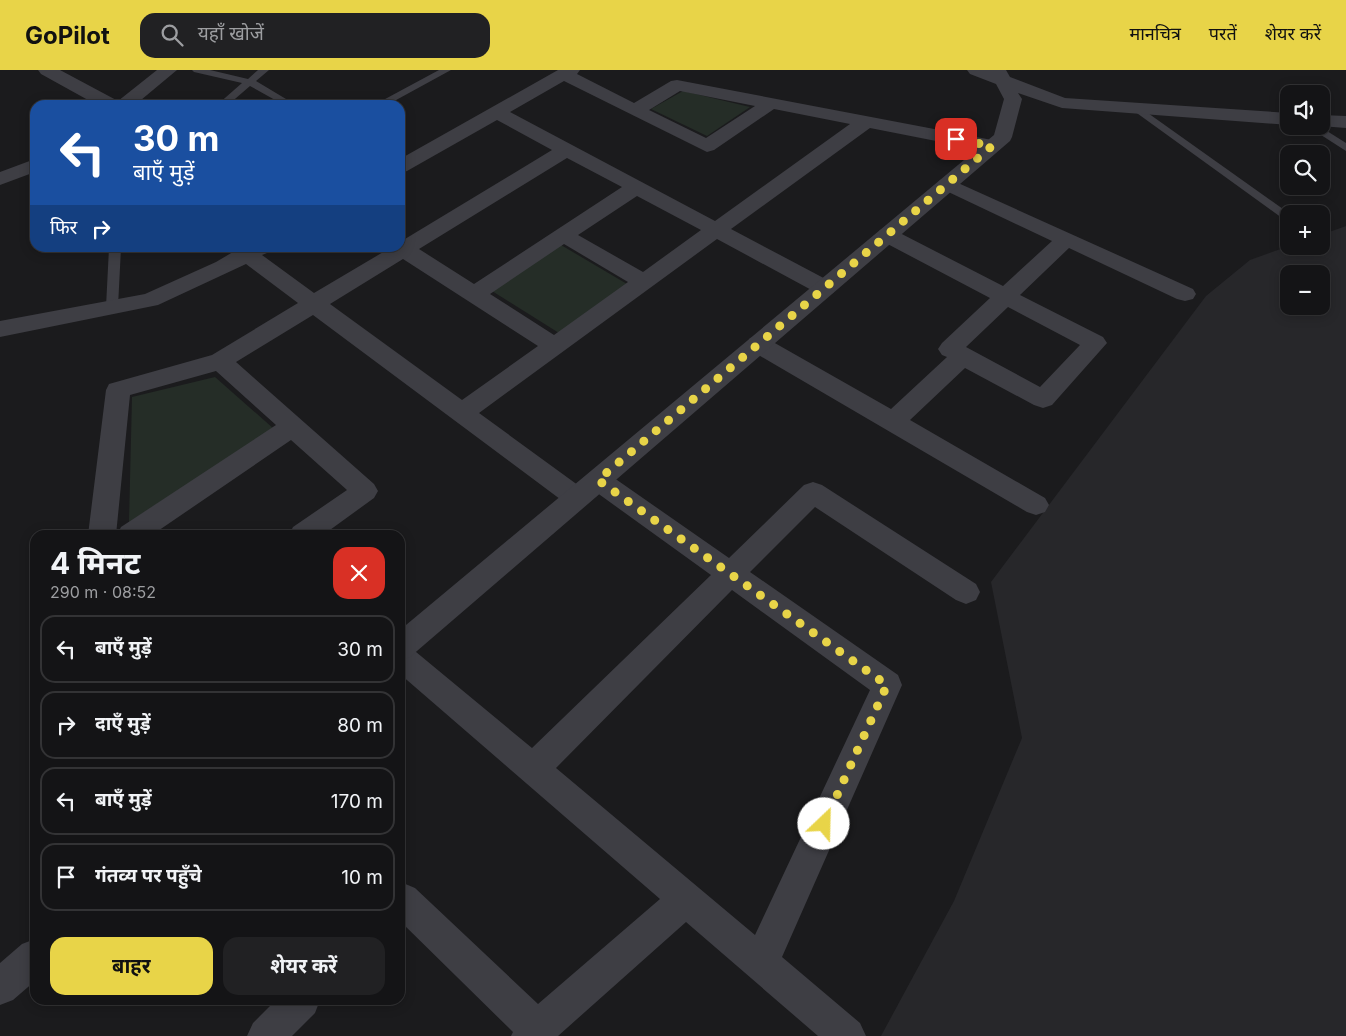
<!DOCTYPE html>
<html lang="hi">
<meta charset="utf-8">
<style>
:root{--surface:#141416;--page:#212123;--text:#f1f3f6;--muted:#9d9ea1;--line:#333335;--accent:#e8d448}
body{margin:0;font-family:Inter,"Noto Sans Devanagari",sans-serif;background:var(--page);color:var(--text);height:100vh;display:flex;flex-direction:column;font-size:19px;white-space:nowrap}
*{box-sizing:border-box;margin:0}
p{font-size:16px;color:var(--muted)}
.icon{flex:none;width:28px;height:28px;fill:none;stroke:currentColor;stroke-width:2;stroke-linecap:round;stroke-linejoin:round}
.map{position:relative;flex:1;overflow:hidden}
.panel{position:absolute;left:30px;top:460px;width:375px;height:475px;display:flex;flex-direction:column;background:var(--surface);border-radius:15px;box-shadow:0 2px 12px #0003,0 0 0 1px var(--line)}
.panel>*{flex:none}
.guide{position:absolute;left:30px;top:30px;width:375px;height:152px;border-radius:15px;box-shadow:0 2px 12px #0003,0 0 0 1px var(--line);background:#1a4fa0;color:#fff;overflow:hidden}
.controls{position:absolute;left:1280px;top:15px;display:grid;gap:10px}
.controls a{display:grid;place-items:center;width:50px;height:50px;border-radius:10px;background:var(--surface);box-shadow:0 2px 12px #0003,0 0 0 1px var(--line);font-size:25px}
.pin{position:absolute;display:grid;place-items:center;width:42px;height:42px;color:#fff;margin:-21px;border-radius:10px;box-shadow:0 2px 8px #0006}
.me{position:absolute;width:55px;margin:-28px;rotate:24deg;stroke-linejoin:round;filter:drop-shadow(0 0 4px #0008)}
.turn{display:flex;align-items:center;gap:18px;height:105px;padding:0 20px;font-size:22px}
.turn .icon{width:65px;height:65px;stroke-width:2.5}
.turn b{display:block;font-size:35px;line-height:42px}
.then{display:flex;align-items:center;height:48px;padding:0 20px;background:#0003;gap:10px;font-size:19px}
.round{display:grid;place-items:center;flex:none;width:52px;height:52px;border-radius:15px;background:var(--page)}
.overview{display:flex;align-items:center;justify-content:space-between;height:85px;padding:0 20px}
h1{font-size:30px;font-weight:700;line-height:38px}
.button{display:flex;gap:10px;margin-top:auto;padding:10px 20px}
.button a{flex:1;height:58px;border-radius:15px;background:var(--accent);color:#111;font-size:20px;font-weight:700;line-height:58px;text-align:center}
.button a+a{background:var(--page);color:var(--text)}
ul{padding:0;list-style:none}
li{display:flex;align-items:center;gap:15px;height:68px;margin:0 10px 8px;padding:0 10px;border:2px solid var(--line);border-radius:15px}
li div{flex:1}
li b{display:block;font-size:19px}
li em{font-style:normal}
header{display:flex;align-items:center;gap:30px;box-sizing:border-box;height:70px;padding:0 25px;background:var(--accent);color:#111}
header strong{font-size:24px}
nav{display:flex;gap:28px;margin-inline-start:auto;font-size:18px}
.search{width:350px;height:45px;background:var(--page);display:flex;align-items:center;gap:12px;box-sizing:border-box;padding:0 18px;border-radius:15px;color:var(--muted);font-size:19px}
.map>svg:first-child{display:block}
.built{fill:#27272a;fill-rule:evenodd}
.green{fill:#252d27}
.lines{fill:none;stroke-linecap:round;stroke-linejoin:round}
.service{fill:#3e3e44;fill-rule:evenodd}
.minor{fill:#3e3e44;fill-rule:evenodd}
.tertiary{fill:#3e3e44;fill-rule:evenodd}
.route{stroke:#e8d448;stroke-width:9;stroke-dasharray:0 16.2}
</style>
<header>
<strong>GoPilot</strong>
<div class="search"><svg class="icon" aria-label="search" viewBox="0 0 24 24"><circle cx="10" cy="10" r="6"/><path d="M15 15l6 6"/></svg>यहाँ खोजें</div>
<nav><a>मानचित्र</a><a>परतें</a><a>शेयर करें</a></nav>
</header>
<div class="map">
<svg width="1346" height="966" viewBox="0 0 1346 966">
<rect width="100%" height="100%" fill="#1b1b1d"/>
<path class="built" d="M 1346,156 L 1346,966 L 881,966 L 954,831 L 1022,668 L 991,512 L 1206,226 L 1250,190 L 1289,176 L 1321,176 L 1321,165 ZM 1289,204 L 1321,204 L 1321,236 L 1289,236 Z"/>
<path class="green" d="M 683,21 L 750,37 L 707,66 L 651,39 Z
M 561,175 L 627,214 L 559,263 L 492,221 Z
M 215,307 L 274,359 L 129,452 L 132,327 Z"/>
<g class="lines">
<path class="service" d="M 192,0 L 210,0 L 248,9 L 258,0 L 269,0 L 256,11 L 296,35 L 284,35 L 250,16 L 228,35 L 217,35 L 242,13 L 194,2 Z
M 439,0 L 451,0 L 387,35 L 374,35 Z
M 1138,36 L 1290,144 L 1289,149 L 1282,148 L 1134,41 L 1133,39 Z
M 1307,56 L 1319,56 L 1346,73 L 1346,81 Z
M 109,178 L 121,178 L 118,237 L 112,241 L 106,237 Z"/>
<path class="minor" d="M 38,0 L 60,0 L 118,31 L 157,0 L 177,0 L 135,35 L 97,35 L 41,4 Z
M 558,0 L 580,0 L 577,4 L 634,33 L 671,11 L 677,10 L 992,70 L 999,72 L 1002,76 L 999,80 L 992,82 L 870,58 L 731,159 L 833,213 L 836,218 L 833,223 L 825,225 L 817,223 L 717,169 L 479,343 L 586,421 L 590,428 L 586,435 L 577,438 L 568,435 L 313,245 L 236,292 L 374,414 L 378,421 L 374,428 L 323,465 L 289,465 L 293,457 L 347,420 L 291,370 L 152,465 L 117,465 L 121,457 L 276,355 L 216,301 L 130,325 L 116,465 L 88,465 L 106,320 L 109,314 L 212,285 L 298,233 L 246,194 L 158,235 L 0,267 L 0,251 L 145,224 L 216,192 L 238,179 L 269,178 L 267,183 L 262,185 L 314,223 L 390,178 L 400,178 L 400,172 L 552,80 L 497,50 L 407,101 L 400,103 L 400,89 ZM 564,11 L 707,82 L 714,80 L 774,39 L 850,54 L 715,151 L 510,42 ZM 680,21 L 755,36 L 706,68 L 649,40 ZM 567,88 L 622,117 L 474,214 L 419,179 ZM 637,126 L 701,160 L 643,202 L 578,165 ZM 564,174 L 628,212 L 554,265 L 490,224 ZM 403,189 L 538,276 L 462,330 L 330,234 Z
M 35,89 L 35,102 L 0,115 L 0,102 Z
M 947,108 L 1193,219 L 1196,224 L 1193,229 L 1185,231 L 1177,229 L 1069,178 L 1020,225 L 1103,267 L 1107,273 L 1052,335 L 1043,338 L 1034,335 L 965,298 L 910,350 L 1045,428 L 1049,435 L 1045,442 L 1036,445 L 1027,442 L 750,280 L 746,274 L 750,268 L 758,266 L 766,268 L 891,339 L 947,287 L 942,285 L 938,279 L 942,273 L 990,228 L 880,170 L 877,165 L 880,160 L 887,158 L 894,160 L 1003,216 L 1052,171 L 940,118 L 937,114 L 940,110 ZM 1008,237 L 1080,275 L 1040,317 L 966,277 Z
M 598,400 L 607,403 L 729,488 L 804,415 L 813,412 L 822,415 L 976,514 L 980,522 L 976,530 L 966,534 L 956,530 L 815,437 L 750,502 L 898,605 L 902,615 L 782,887 L 860,953 L 866,966 L 818,966 L 686,852 L 558,966 L 511,966 L 513,962 L 400,851 L 400,814 L 403,813 L 415,818 L 538,934 L 660,829 L 400,604 L 400,573 L 410,577 L 532,678 L 711,505 L 589,417 L 585,410 L 589,403 ZM 732,520 L 870,620 L 755,865 L 556,698 Z
M 276,930 L 320,930 L 315,943 L 292,966 L 247,966 L 253,953 Z"/>
<path class="tertiary" d="M 967,0 L 1006,0 L 1010,7 L 1065,28 L 1289,43 L 1289,55 L 1062,38 L 1018,23 L 1022,29 L 1012,67 L 1010,71 L 410,587 L 400,591 L 400,560 L 994,65 L 1004,29 L 996,14 L 970,4 Z
M 1321,45 L 1346,46 L 1346,58 L 1320,56 L 1321,56 Z
M 35,869 L 35,911 L 13,930 L 0,935 L 0,893 L 22,874 Z"/>
</g>
<g class="lines">
<path class="route" d="M 824,754 L 887,615 L 598,410 L 992,76 L 956,69"/>
</g>
</svg>
<div class="controls">
<a><svg class="icon" aria-label="sound" viewBox="0 0 24 24"><path d="M4 9h4l5-4v14l-5-4H4zM17 9q2 3 0 6"/></svg></a>
<a><svg class="icon" aria-label="search" viewBox="0 0 24 24"><circle cx="10" cy="10" r="6"/><path d="M15 15l6 6"/></svg></a>
<a>+</a>
<a>−</a>
</div>
<div class="pin" style="left:956px;top:69px;background:#d93025"><svg class="icon" aria-label="arrive" viewBox="0 0 24 24"><path d="M6 21V4h12l-3 4 3 4H6"/></svg></div>
<svg class="me" style="left:824px;top:754px" viewBox="-20 -20 40 40"><circle r="19" fill="#fff"/><path d="M0-13L10 11 0 6-10 11z" fill="#e8d448"/></svg>
<div class="guide">
<div class="turn"><svg class="icon" aria-label="left" viewBox="0 0 24 24"><path d="M17 20v-9H6M10 6l-5 5 5 5"/></svg><div><b>30 m</b>बाएँ मुड़ें</div></div>
<div class="then">फिर<svg class="icon" aria-label="right" viewBox="0 0 24 24"><path d="M7 20v-9h11M14 6l5 5-5 5"/></svg></div>
</div>
<section class="panel">
<div class="overview"><div><h1>4 मिनट</h1><p>290 m · 08:52</p></div><a class="round" style="background:#d93025;color:#fff"><svg class="icon" aria-label="close" viewBox="0 0 24 24"><path d="M6 6l12 12M18 6L6 18"/></svg></a></div>
<ul>
<li><svg class="icon" aria-label="left" viewBox="0 0 24 24"><path d="M17 20v-9H6M10 6l-5 5 5 5"/></svg><div><b>बाएँ मुड़ें</b></div><em>30 m</em></li>
<li><svg class="icon" aria-label="right" viewBox="0 0 24 24"><path d="M7 20v-9h11M14 6l5 5-5 5"/></svg><div><b>दाएँ मुड़ें</b></div><em>80 m</em></li>
<li><svg class="icon" aria-label="left" viewBox="0 0 24 24"><path d="M17 20v-9H6M10 6l-5 5 5 5"/></svg><div><b>बाएँ मुड़ें</b></div><em>170 m</em></li>
<li><svg class="icon" aria-label="arrive" viewBox="0 0 24 24"><path d="M6 21V4h12l-3 4 3 4H6"/></svg><div><b>गंतव्य पर पहुँचे</b></div><em>10 m</em></li>
</ul>
<div class="button"><a>बाहर</a><a>शेयर करें</a></div>
</section>
</div>
